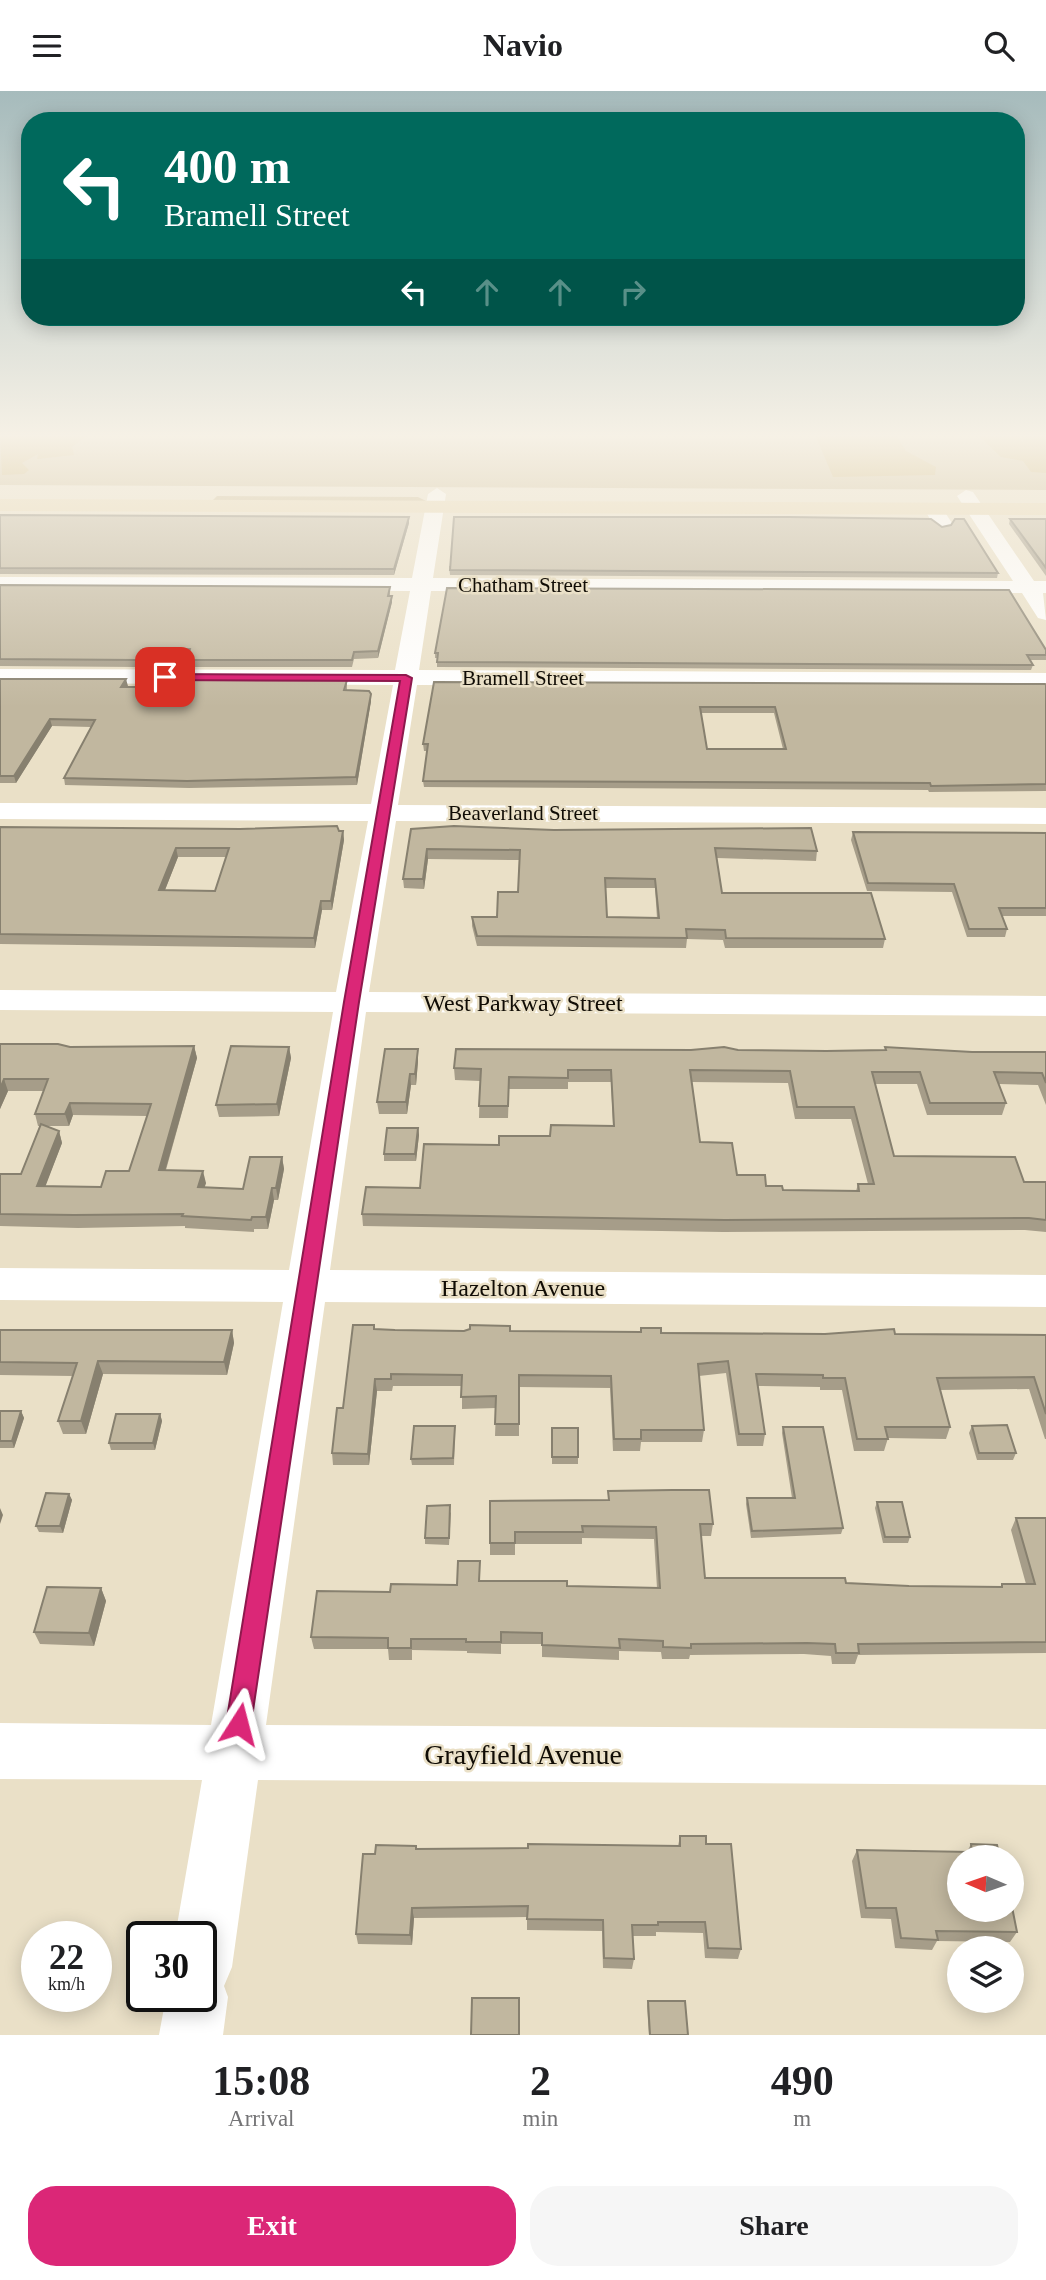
<!DOCTYPE html>
<style>
:root{--surface:#fff;--page:#f6f6f6;--text:#202124;--muted:#757577;--accent:#db2777}
body{margin:0;font-family:"Times New Roman",serif;background:var(--page);color:var(--text);height:100vh;display:flex;flex-direction:column;font-size:26px;white-space:nowrap}
*{box-sizing:border-box;margin:0}
p{font-size:23px;color:var(--muted)}
.icon{flex:none;width:38px;height:38px;fill:none;stroke:currentColor;stroke-width:2;stroke-linecap:round;stroke-linejoin:round}
.map{position:relative;height:1944px;overflow:hidden}
.sheet{display:flex;flex-direction:column;background:var(--surface);flex:1}
.sheet>*{flex:none}
.top-card{position:absolute;left:21px;top:21px;width:1004px;height:214px;border-radius:28px;box-shadow:0 4px 18px #0003;background:#00695c;color:#fff;overflow:hidden}
.needle{width:46px;rotate:272deg}
.buttons{position:absolute;left:947px;top:1754px;display:grid;gap:14px}
.buttons a{display:grid;place-items:center;width:77px;height:77px;border-radius:50%;background:var(--surface);box-shadow:0 4px 18px #0003;font-size:35px}
.speed{position:absolute;left:21px;top:1830px;display:flex;gap:14px;font-size:35px;font-weight:700;text-align:center}
.speed>*{display:grid;place-content:center;width:91px;height:91px;border-radius:50%;background:var(--surface);box-shadow:0 4px 18px #0003;line-height:1}
.speed small{font-size:18px;font-weight:400}
.speed .limit{border:4px solid #111;border-radius:10px;background:#fff;color:#111}
.pin{position:absolute;display:grid;place-items:center;width:60px;height:60px;color:#fff;margin:-30px;border-radius:14px;box-shadow:0 4px 10px #0006}
.me{position:absolute;width:77px;margin:-38px;rotate:9deg;stroke-linejoin:round;filter:drop-shadow(0 0 5px #0008)}
.turn{display:flex;align-items:center;gap:24px;height:147px;padding:0 28px;font-size:32px}
.turn .icon{width:91px;height:91px;stroke-width:2.5}
.turn b{display:block;font-size:49px;line-height:60px}
.lanes{display:flex;align-items:center;height:66px;padding:0 28px;background:#0003;justify-content:center;gap:35px;direction:ltr}
.lanes .off{opacity:.35}
.eta{display:flex;justify-content:space-evenly;align-items:center;height:119px;text-align:center}
.eta b{font-size:42px;font-weight:700;line-height:49px}
.action{display:flex;gap:14px;margin-top:auto;padding:14px 28px}
.action a{flex:1;height:80px;border-radius:28px;background:var(--accent);color:#fff;font-size:28px;font-weight:700;line-height:80px;text-align:center}
.action a+a{background:var(--page);color:var(--text)}
header{display:flex;justify-content:space-between;align-items:center;height:91px;padding:0 28px;background:var(--surface);font-size:32px;font-weight:700}
.map>svg:first-child{display:block}
.green{fill:#c7b58a}
.forest{fill:#c0a256}
.lines{fill:none;stroke-linecap:round;stroke-linejoin:round}
.minor{fill:#fff;fill-rule:evenodd}
.major{fill:#e7d6ae;fill-rule:evenodd}
.wall{fill:#a69d89;fill-rule:evenodd}
.shaded-wall{fill:#87806f}
.building{fill:#c1b79f;stroke:#87806f;stroke-width:2;fill-rule:evenodd}
.route{fill:#db2777;stroke:#8e194d;stroke-width:2}
.labels{text-anchor:middle;dominant-baseline:central;stroke-width:5;stroke-linejoin:round;paint-order:stroke}
.far-street-label{font-size:21px;fill:#100c05;stroke:#eae0c7}
.street-label{font-size:24px;fill:#100c05;stroke:#eae0c7}
.near-street-label{font-size:28px;fill:#100c05;stroke:#eae0c7}
</style>
<header><svg class="icon" aria-label="menu" viewBox="0 0 24 24"><path d="M4 6h16M4 12h16M4 18h16"/></svg>Navio<svg class="icon" aria-label="search" viewBox="0 0 24 24"><circle cx="10" cy="10" r="6"/><path d="M15 15l6 6"/></svg></header>
<div class="map">
<svg width="1046" height="1944" viewBox="0 0 1046 1944">
<rect width="100%" height="100%" fill="#eae0c7"/>
<path class="green" d="M 0,344 L 1046,344 L 1046,399 L 0,394 Z
M 217,405 L 418,406 L 426,410 L 210,412 Z"/>
<path class="forest" d="M 0,344 L 88,344 L 72,356 L 74,364 L 37,368 L 38,363 L 22,372 L 29,379 L 24,383 L 2,384 Z
M 829,344 L 896,344 L 906,360 L 936,376 L 935,384 L 833,386 L 816,346 Z
M 978,344 L 1019,344 L 1024,353 L 1021,344 L 1046,344 L 1046,382 L 1031,381 L 1023,370 L 1001,366 Z"/>
<g class="lines">
<path class="minor" d="M 437,397 L 446,403 L 433,487 L 1013,490 L 957,405 L 966,399 L 973,401 L 1034,490 L 1046,490 L 1046,502 L 1043,502 L 1046,529 L 1038,527 L 1022,502 L 431,500 L 419,579 L 1046,582 L 1046,596 L 417,594 L 398,714 L 1046,717 L 1046,733 L 396,730 L 369,901 L 1046,905 L 1046,925 L 366,921 L 330,1179 L 1046,1184 L 1046,1216 L 325,1211 L 266,1634 L 1046,1638 L 1046,1694 L 258,1689 L 232,1876 L 224,1895 L 228,1906 L 223,1944 L 159,1944 L 166,1906 L 201,1906 L 201,1846 L 175,1846 L 202,1689 L 0,1688 L 0,1632 L 211,1634 L 283,1211 L 0,1209 L 0,1177 L 289,1179 L 333,921 L 0,919 L 0,899 L 336,901 L 368,730 L 0,728 L 0,712 L 371,713 L 393,594 L 0,592 L 0,578 L 395,579 L 410,500 L 0,498 L 0,486 L 412,487 L 428,403 Z
M 933,412 L 940,414 L 952,432 L 949,436 L 942,438 L 935,436 L 924,418 Z"/>
<path class="major" d="M 0,408 L 1046,412 L 1046,424 L 0,420 Z"/>
</g>
<path class="wall" d="M 0,424 L 409,426 L 409,432 L 394,484 L 0,483 Z
M 1010,428 L 1046,428 L 1046,485 L 1009,433 Z
M 449,475 L 998,482 L 997,487 L 450,484 Z
M 0,494 L 390,496 L 390,505 L 392,505 L 392,511 L 378,567 L 354,568 L 352,576 L 189,576 L 188,569 L 189,565 L 145,565 L 138,576 L 0,575 Z
M 1046,559 L 1046,569 L 1030,569 L 1033,574 L 1031,579 L 437,576 L 437,567 L 435,567 L 435,562 Z
M 0,588 L 128,595 L 127,596 L 182,596 L 347,589 L 347,599 L 371,603 L 371,610 L 357,694 L 189,697 L 65,694 L 64,687 L 91,636 L 52,635 L 16,692 L 0,692 Z
M 434,591 L 1046,594 L 1046,700 L 929,701 L 928,699 L 424,696 L 423,690 L 427,660 L 424,660 L 423,653 ZM 701,622 L 774,622 L 783,658 L 707,658 Z
M 0,736 L 343,740 L 344,749 L 332,819 L 322,819 L 315,857 L 0,853 ZM 178,766 L 226,766 L 215,800 L 165,799 Z
M 411,738 L 817,760 L 816,770 L 717,767 L 722,802 L 885,848 L 883,857 L 725,857 L 723,849 L 687,848 L 686,857 L 477,855 L 472,835 L 472,826 L 497,826 L 518,801 L 519,769 L 428,768 L 424,798 L 404,797 L 403,788 ZM 605,797 L 655,797 L 657,827 L 607,826 Z
M 853,741 L 1046,742 L 1046,825 L 1002,825 L 1007,838 L 1005,846 L 967,846 L 952,801 L 867,800 L 851,749 Z
M 0,953 L 70,956 L 194,955 L 197,967 L 166,1079 L 206,1092 L 204,1096 L 243,1098 L 282,1066 L 284,1078 L 278,1109 L 274,1109 L 268,1138 L 254,1138 L 254,1141 L 185,1137 L 185,1135 L 78,1137 L 0,1135 L 0,1083 L 21,1083 L 40,1035 L 38,1035 L 35,1023 L 44,1000 L 8,1000 L 0,1018 ZM 73,1024 L 147,1025 L 129,1080 L 101,1096 L 45,1095 L 62,1052 L 59,1040 L 47,1035 L 69,1035 Z
M 289,956 L 291,967 L 279,1025 L 219,1026 L 216,1014 Z
M 885,956 L 972,961 L 1046,961 L 1046,1014 L 1038,994 L 999,993 L 1006,1012 L 1002,1024 L 927,1024 L 917,993 L 875,993 L 894,1065 L 1024,1091 L 1046,1091 L 1046,1141 L 1025,1139 L 723,1141 L 363,1135 L 362,1123 L 420,1097 L 499,1054 L 613,1034 L 611,991 L 568,991 L 568,998 L 509,998 L 508,1027 L 479,1027 L 480,990 L 455,989 L 454,977 L 738,959 L 826,960 L 885,959 ZM 692,991 L 788,992 L 795,1028 L 851,1028 L 868,1093 L 858,1093 L 856,1100 L 783,1099 L 737,1084 L 700,1051 Z
M 418,970 L 416,994 L 411,994 L 407,1023 L 379,1023 L 377,1011 Z
M 418,1037 L 419,1044 L 416,1070 L 384,1070 L 384,1063 Z
M 374,1238 L 395,1239 L 1046,1244 L 1046,1348 L 1045,1348 L 1029,1298 L 940,1299 L 950,1336 L 946,1348 L 888,1347 L 884,1360 L 854,1360 L 842,1299 L 820,1299 L 820,1296 L 758,1295 L 765,1343 L 763,1355 L 737,1355 L 726,1282 L 699,1285 L 704,1339 L 702,1351 L 641,1351 L 640,1360 L 613,1360 L 610,1297 L 519,1296 L 519,1345 L 495,1345 L 496,1317 L 462,1318 L 462,1295 L 393,1295 L 392,1300 L 377,1300 L 369,1374 L 333,1374 L 332,1362 L 343,1317 Z
M 0,1239 L 232,1239 L 234,1252 L 227,1284 L 103,1283 L 86,1343 L 63,1343 L 58,1330 L 73,1285 L 0,1284 Z
M 0,1320 L 21,1320 L 24,1327 L 14,1357 L 0,1357 Z
M 160,1323 L 162,1330 L 155,1359 L 111,1359 L 109,1352 Z
M 972,1335 L 1016,1362 L 1013,1369 L 977,1369 L 969,1342 Z
M 783,1336 L 843,1437 L 841,1443 L 751,1447 L 746,1413 L 747,1407 L 792,1407 L 782,1342 Z
M 552,1337 L 578,1366 L 578,1373 L 552,1373 Z
M 455,1342 L 454,1374 L 412,1374 L 411,1368 Z
M 608,1400 L 713,1433 L 711,1445 L 701,1445 L 705,1487 L 909,1495 L 1000,1496 L 1002,1493 L 1026,1493 L 1011,1439 L 1016,1427 L 1046,1427 L 1046,1562 L 858,1564 L 855,1573 L 832,1573 L 831,1565 L 804,1563 L 690,1564 L 689,1568 L 662,1568 L 661,1561 L 619,1560 L 619,1569 L 542,1566 L 542,1553 L 501,1553 L 501,1563 L 467,1562 L 467,1560 L 412,1559 L 412,1569 L 389,1569 L 388,1558 L 314,1558 L 311,1546 L 390,1501 L 480,1490 L 567,1495 L 657,1497 L 654,1448 L 582,1447 L 582,1453 L 515,1453 L 515,1464 L 490,1464 L 490,1410 L 608,1409 Z
M 69,1403 L 72,1409 L 63,1442 L 39,1441 L 36,1435 Z
M 877,1411 L 910,1446 L 908,1452 L 883,1452 L 875,1417 Z
M 451,1421 L 449,1454 L 425,1453 L 425,1447 Z
M 101,1497 L 106,1510 L 94,1555 L 40,1553 L 34,1541 Z
M 680,1745 L 706,1753 L 741,1858 L 738,1868 L 705,1867 L 703,1842 L 656,1841 L 656,1845 L 633,1845 L 634,1868 L 632,1878 L 603,1877 L 602,1840 L 527,1839 L 527,1826 L 414,1827 L 412,1854 L 358,1853 L 356,1843 L 375,1763 L 416,1755 L 417,1758 L 678,1755 Z
M 971,1753 L 1017,1841 L 1010,1851 L 937,1850 L 932,1859 L 895,1857 L 891,1828 L 861,1827 L 852,1770 L 857,1759 L 967,1761 Z
M 648,1910 L 688,1944 L 649,1944 L 647,1915 Z"/>
<path class="shaded-wall" d="M 409,426 L 409,432 L 394,484 L 394,478 Z
M 392,505 L 392,511 L 378,567 L 378,560 Z
M 143,558 L 145,565 L 138,576 L 137,569 Z
M 126,588 L 128,595 L 123,604 L 121,596 Z
M 371,603 L 371,610 L 357,694 L 356,686 Z
M 50,628 L 52,635 L 16,692 L 14,685 Z
M 343,740 L 344,749 L 332,819 L 331,810 Z
M 176,757 L 178,766 L 161,809 L 159,799 Z
M 427,758 L 428,768 L 424,798 L 423,788 Z
M 321,810 L 322,819 L 315,857 L 314,847 Z
M 194,955 L 197,967 L 162,1091 L 159,1079 Z
M 289,956 L 291,967 L 279,1025 L 277,1013 Z
M 418,958 L 418,970 L 416,994 L 415,983 Z
M 410,983 L 411,994 L 407,1023 L 406,1011 Z
M 4,988 L 8,1000 L 0,1018 L 0,998 Z
M 70,1012 L 73,1024 L 69,1035 L 65,1023 Z
M 418,1037 L 419,1044 L 416,1070 L 415,1063 Z
M 59,1040 L 62,1052 L 41,1107 L 37,1095 Z
M 282,1066 L 284,1078 L 278,1109 L 276,1097 Z
M 203,1080 L 206,1092 L 201,1108 L 198,1096 Z
M 272,1097 L 274,1109 L 268,1138 L 266,1126 Z
M 232,1239 L 234,1252 L 227,1284 L 224,1271 Z
M 98,1270 L 103,1283 L 86,1343 L 81,1330 Z
M 375,1288 L 377,1300 L 369,1374 L 368,1363 Z
M 21,1320 L 24,1327 L 14,1357 L 12,1350 Z
M 160,1323 L 162,1330 L 155,1359 L 153,1352 Z
M 69,1403 L 72,1409 L 63,1442 L 60,1435 Z
M 0,1417 L 3,1424 L 0,1433 Z
M 101,1497 L 106,1510 L 94,1555 L 89,1542 Z
M 412,1817 L 414,1827 L 412,1854 L 410,1844 Z"/>
<path class="building" d="M 0,424 L 409,426 L 394,478 L 0,477 Z
M 454,426 L 789,426 L 931,428 L 942,436 L 951,434 L 955,428 L 964,428 L 998,482 L 450,479 Z
M 1010,428 L 1046,428 L 1046,477 Z
M 0,494 L 390,496 L 388,505 L 392,505 L 378,560 L 354,561 L 352,569 L 188,569 L 190,558 L 143,558 L 137,569 L 0,568 Z
M 447,497 L 1009,499 L 1046,559 L 1046,564 L 1027,564 L 1033,574 L 437,571 L 438,562 L 435,562 Z
M 0,588 L 126,588 L 121,596 L 182,596 L 183,588 L 347,589 L 344,599 L 369,600 L 371,603 L 356,686 L 187,690 L 64,687 L 95,629 L 50,628 L 14,685 L 0,685 Z
M 434,591 L 1045,593 L 1046,594 L 1046,693 L 931,695 L 930,692 L 423,690 L 428,653 L 423,653 ZM 700,616 L 775,616 L 786,658 L 707,658 Z
M 337,735 L 339,740 L 343,740 L 331,810 L 321,810 L 314,847 L 0,843 L 0,736 L 240,738 ZM 176,757 L 229,757 L 215,800 L 159,799 Z
M 454,735 L 554,739 L 811,737 L 817,760 L 715,757 L 722,802 L 871,802 L 885,848 L 726,847 L 725,839 L 686,838 L 687,847 L 477,845 L 472,826 L 497,826 L 498,801 L 518,801 L 520,759 L 427,758 L 423,788 L 403,788 L 411,738 ZM 605,787 L 655,788 L 659,827 L 607,826 Z
M 853,741 L 1046,742 L 1046,817 L 999,817 L 1007,838 L 969,838 L 954,793 L 868,792 Z
M 0,953 L 58,953 L 70,956 L 194,955 L 159,1079 L 203,1080 L 198,1096 L 243,1098 L 250,1066 L 282,1066 L 276,1097 L 272,1097 L 266,1126 L 252,1126 L 251,1129 L 182,1125 L 183,1123 L 74,1124 L 0,1123 L 0,1083 L 21,1083 L 41,1033 L 59,1040 L 37,1095 L 101,1096 L 106,1080 L 129,1080 L 151,1013 L 70,1012 L 65,1023 L 35,1023 L 48,988 L 4,988 L 0,998 Z
M 231,955 L 289,956 L 277,1013 L 216,1014 Z
M 724,956 L 738,959 L 826,960 L 886,959 L 885,956 L 972,961 L 1046,961 L 1046,992 L 1042,982 L 994,981 L 1006,1012 L 930,1012 L 920,981 L 872,981 L 894,1065 L 1015,1066 L 1024,1091 L 1046,1091 L 1046,1129 L 1029,1127 L 725,1129 L 362,1123 L 366,1096 L 420,1097 L 424,1053 L 499,1054 L 499,1045 L 550,1045 L 551,1034 L 614,1035 L 611,979 L 568,979 L 568,987 L 509,986 L 508,1015 L 479,1015 L 481,978 L 454,977 L 456,958 L 691,959 ZM 690,979 L 790,980 L 797,1016 L 854,1016 L 874,1093 L 858,1093 L 859,1100 L 783,1099 L 782,1095 L 766,1095 L 765,1084 L 737,1084 L 732,1052 L 700,1051 Z
M 385,958 L 418,958 L 415,983 L 410,983 L 406,1011 L 377,1011 Z
M 387,1037 L 418,1037 L 415,1063 L 384,1063 Z
M 353,1234 L 374,1234 L 374,1238 L 395,1239 L 464,1240 L 470,1238 L 470,1234 L 510,1235 L 510,1240 L 641,1241 L 641,1237 L 661,1237 L 661,1242 L 825,1243 L 894,1238 L 895,1243 L 1046,1244 L 1046,1323 L 1034,1286 L 937,1287 L 950,1336 L 885,1336 L 888,1348 L 857,1348 L 845,1287 L 823,1287 L 823,1284 L 756,1283 L 765,1343 L 739,1343 L 728,1270 L 698,1273 L 704,1339 L 641,1339 L 641,1348 L 614,1348 L 611,1285 L 519,1284 L 519,1333 L 495,1333 L 496,1305 L 461,1306 L 462,1284 L 391,1283 L 391,1288 L 375,1288 L 368,1363 L 332,1362 L 337,1317 L 343,1317 Z
M 0,1239 L 232,1239 L 224,1271 L 98,1270 L 81,1330 L 58,1330 L 77,1272 L 0,1271 Z
M 0,1320 L 21,1320 L 12,1350 L 0,1350 Z
M 116,1323 L 160,1323 L 153,1352 L 109,1352 Z
M 1007,1334 L 1016,1362 L 979,1362 L 972,1335 Z
M 414,1335 L 455,1335 L 453,1367 L 411,1368 Z
M 783,1336 L 823,1336 L 843,1437 L 752,1440 L 747,1407 L 795,1407 Z
M 552,1337 L 578,1337 L 578,1366 L 552,1366 Z
M 672,1399 L 709,1399 L 713,1433 L 700,1433 L 705,1487 L 845,1487 L 846,1492 L 909,1495 L 1002,1496 L 1002,1493 L 1035,1493 L 1016,1427 L 1046,1427 L 1046,1551 L 858,1553 L 859,1562 L 836,1562 L 835,1553 L 807,1552 L 691,1553 L 691,1557 L 663,1556 L 663,1550 L 619,1548 L 620,1557 L 542,1554 L 542,1542 L 501,1541 L 501,1551 L 466,1551 L 466,1548 L 411,1548 L 411,1557 L 388,1557 L 388,1547 L 311,1546 L 317,1500 L 390,1501 L 391,1493 L 457,1494 L 458,1470 L 480,1470 L 479,1490 L 567,1490 L 567,1495 L 660,1497 L 656,1436 L 582,1435 L 583,1441 L 515,1441 L 515,1452 L 490,1452 L 490,1410 L 609,1409 L 608,1400 Z
M 46,1402 L 69,1403 L 60,1435 L 36,1435 Z
M 877,1411 L 902,1411 L 910,1446 L 885,1446 Z
M 450,1414 L 449,1447 L 425,1447 L 427,1415 Z
M 47,1496 L 101,1497 L 89,1542 L 34,1541 Z
M 680,1745 L 706,1745 L 706,1753 L 731,1753 L 741,1858 L 708,1857 L 705,1831 L 658,1831 L 658,1834 L 632,1834 L 634,1868 L 604,1867 L 603,1829 L 527,1828 L 528,1815 L 412,1817 L 410,1844 L 356,1843 L 363,1763 L 375,1763 L 376,1754 L 416,1755 L 416,1758 L 528,1757 L 528,1753 L 680,1755 Z
M 971,1753 L 997,1754 L 1000,1766 L 959,1766 L 959,1818 L 1012,1818 L 1012,1816 L 1017,1841 L 936,1840 L 938,1849 L 901,1847 L 896,1817 L 866,1817 L 857,1759 L 972,1761 Z
M 472,1907 L 519,1907 L 519,1944 L 471,1944 Z
M 648,1910 L 685,1910 L 688,1944 L 650,1944 Z"/>
<linearGradient id="sky" x2="0" y2="1"><stop stop-color="#a6bbbc"/><stop offset="0.56" stop-color="#f6f1e6"/><stop offset="1" stop-color="#f6f1e6" stop-opacity="0"/></linearGradient>
<rect width="1046" height="616" fill="url(#sky)"/>
<path class="route" d="M 161,583 L 406,584 L 412,587 L 359,911 L 251,1633 L 247,1642 L 239,1646 L 230,1642 L 226,1633 L 344,911 L 400,590 L 165,589 L 161,588 Z"/>
<g class="labels">
<g class="far-street-label">
<text x="523" y="494">Chatham Street</text>
<text x="523" y="587">Bramell Street</text>
<text x="523" y="722">Beaverland Street</text>
</g>
<g class="street-label">
<text x="523" y="912">West Parkway Street</text>
<text x="523" y="1197">Hazelton Avenue</text>
</g>
<g class="near-street-label">
<text x="523" y="1663">Grayfield Avenue</text>
</g>
</g>
</svg>
<div class="buttons">
<a><svg class="needle" viewBox="-14 -14 28 28"><path d="M0-13l5 13h-10z" fill="#e53935"/><path d="M0 13l5-13h-10z" fill="#757577"/></svg></a>
<a><svg class="icon" aria-label="layers" viewBox="0 0 24 24"><path d="M12 4l9 5-9 5-9-5zM3 14l9 5 9-5"/></svg></a>
</div>
<div class="speed"><div>22<small>km/h</small></div><div class="limit">30</div></div>
<div class="pin" style="left:165px;top:586px;background:#d93025"><svg class="icon" aria-label="arrive" viewBox="0 0 24 24"><path d="M6 21V4h12l-3 4 3 4H6"/></svg></div>
<svg class="me" style="left:239px;top:1633px" viewBox="-20 -20 40 40"><path d="M0-17L14 15 0 8-14 15z" fill="#db2777" stroke="#fff" stroke-width="4"/></svg>
<div class="top-card">
<div class="turn"><svg class="icon" aria-label="left" viewBox="0 0 24 24"><path d="M17 20v-9H6M10 6l-5 5 5 5"/></svg><div><b>400 m</b>Bramell Street</div></div>
<div class="lanes"><svg class="icon" aria-label="left" viewBox="0 0 24 24"><path d="M17 20v-9H6M10 6l-5 5 5 5"/></svg><svg class="icon off" aria-label="ahead" viewBox="0 0 24 24"><path d="M12 20V5M6 11l6-6 6 6"/></svg><svg class="icon off" aria-label="ahead" viewBox="0 0 24 24"><path d="M12 20V5M6 11l6-6 6 6"/></svg><svg class="icon off" aria-label="right" viewBox="0 0 24 24"><path d="M7 20v-9h11M14 6l5 5-5 5"/></svg></div>
</div>
</div>
<section class="sheet">
<div class="eta">
<div><b>15:08</b><p>Arrival</p></div>
<div><b>2</b><p>min</p></div>
<div><b>490</b><p>m</p></div>
</div>
<div class="action"><a>Exit</a><a>Share</a></div>
</section>
